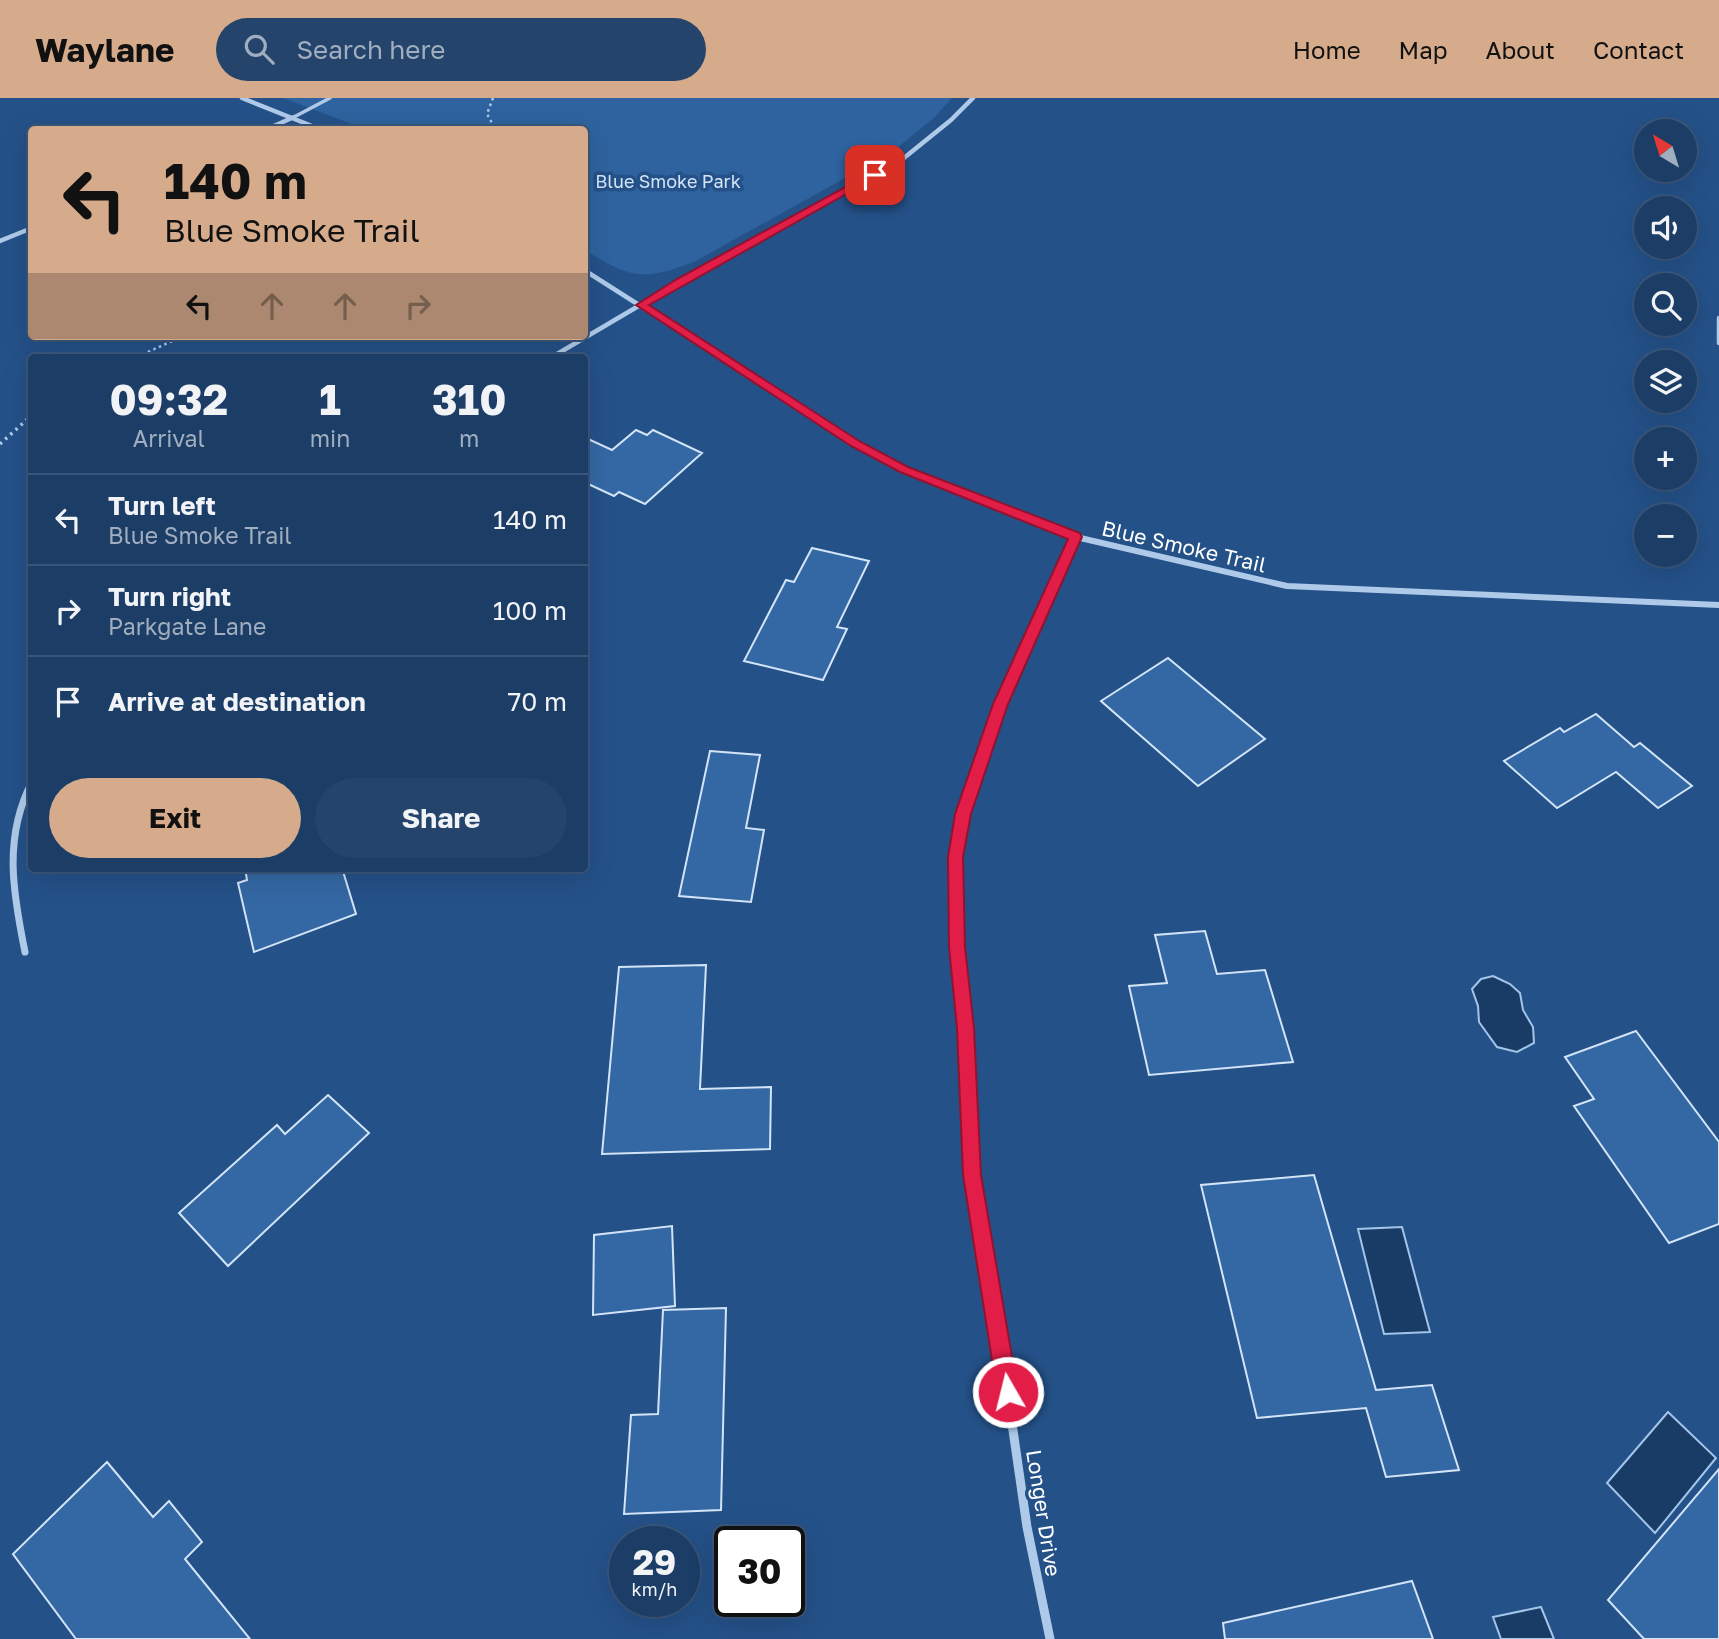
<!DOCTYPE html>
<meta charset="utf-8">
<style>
:root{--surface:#1b3d66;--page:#24446c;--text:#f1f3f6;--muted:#a0aebf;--line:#39567a;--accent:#d6ab8b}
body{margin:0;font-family:"Golos Text",sans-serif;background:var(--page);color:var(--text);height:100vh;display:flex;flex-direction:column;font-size:26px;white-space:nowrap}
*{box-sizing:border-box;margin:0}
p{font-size:23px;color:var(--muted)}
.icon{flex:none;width:38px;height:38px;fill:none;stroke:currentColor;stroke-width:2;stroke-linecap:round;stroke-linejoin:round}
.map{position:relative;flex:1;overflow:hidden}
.panel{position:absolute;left:28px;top:256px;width:560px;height:518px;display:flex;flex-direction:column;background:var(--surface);border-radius:7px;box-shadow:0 7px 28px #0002,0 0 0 2px var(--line)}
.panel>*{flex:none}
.top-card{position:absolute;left:28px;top:28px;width:560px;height:214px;border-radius:7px;box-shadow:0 7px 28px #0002,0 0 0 2px var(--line);background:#d6ab8b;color:#111;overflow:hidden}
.needle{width:46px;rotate:322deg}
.buttons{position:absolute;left:1634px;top:21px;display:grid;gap:14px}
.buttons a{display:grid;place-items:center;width:63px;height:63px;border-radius:50%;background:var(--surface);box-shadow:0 7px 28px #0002,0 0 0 2px var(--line);font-size:35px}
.speed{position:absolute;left:609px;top:1428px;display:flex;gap:14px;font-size:35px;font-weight:700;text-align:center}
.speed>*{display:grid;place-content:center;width:91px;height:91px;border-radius:50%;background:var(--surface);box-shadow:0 7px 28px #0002,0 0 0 2px var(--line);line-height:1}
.speed small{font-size:18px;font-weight:400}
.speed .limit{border:4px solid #111;border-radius:10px;background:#fff;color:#111}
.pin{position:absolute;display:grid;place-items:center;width:60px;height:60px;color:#fff;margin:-30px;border-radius:14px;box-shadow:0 4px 10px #0006}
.me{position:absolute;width:77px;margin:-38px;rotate:352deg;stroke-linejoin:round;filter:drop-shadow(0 0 5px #0008)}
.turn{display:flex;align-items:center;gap:24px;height:147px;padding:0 21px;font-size:32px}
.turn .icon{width:91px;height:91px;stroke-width:2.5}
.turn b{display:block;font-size:49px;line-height:60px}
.lanes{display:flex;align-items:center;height:66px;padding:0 21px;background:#0003;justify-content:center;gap:35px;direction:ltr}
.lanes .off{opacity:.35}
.eta{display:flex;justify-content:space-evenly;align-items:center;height:119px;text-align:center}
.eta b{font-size:42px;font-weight:700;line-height:49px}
.primary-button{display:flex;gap:14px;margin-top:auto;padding:14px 21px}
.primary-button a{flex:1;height:80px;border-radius:42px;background:var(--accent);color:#111;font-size:28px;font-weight:700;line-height:80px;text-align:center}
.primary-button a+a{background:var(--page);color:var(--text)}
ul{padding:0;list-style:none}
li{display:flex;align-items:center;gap:21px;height:91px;padding:0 21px;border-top:2px solid var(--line)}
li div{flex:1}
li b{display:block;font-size:26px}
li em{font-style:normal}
header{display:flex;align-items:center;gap:42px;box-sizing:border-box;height:98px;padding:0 35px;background:var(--accent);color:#111}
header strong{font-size:33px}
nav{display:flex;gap:38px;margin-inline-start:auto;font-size:24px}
.search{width:490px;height:63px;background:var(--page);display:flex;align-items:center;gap:18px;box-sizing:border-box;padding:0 24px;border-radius:38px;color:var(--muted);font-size:26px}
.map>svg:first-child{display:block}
.green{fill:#2e639f}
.water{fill:#193c67;stroke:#a3c5ea;stroke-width:2}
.building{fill:#3468a4;stroke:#d3e4f7;stroke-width:2}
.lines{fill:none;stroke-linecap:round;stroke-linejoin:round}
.path-far1{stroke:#afcae9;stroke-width:2.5;stroke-dasharray:2.5 3.5;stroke-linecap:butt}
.path{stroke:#afcae9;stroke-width:3.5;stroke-dasharray:2.5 4.5;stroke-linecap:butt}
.service{stroke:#afcae9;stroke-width:3.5}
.minor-far3{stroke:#afcae9;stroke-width:4.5}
.minor-far2{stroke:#afcae9;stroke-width:6}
.minor-far1{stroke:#afcae9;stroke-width:7}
.minor{stroke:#afcae9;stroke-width:9}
.route{fill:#e11d48;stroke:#92132f;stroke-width:2}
.labels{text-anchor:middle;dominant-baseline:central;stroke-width:7;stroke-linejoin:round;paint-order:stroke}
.far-park-label{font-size:18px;fill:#d3e4f7;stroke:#245188}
.street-label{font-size:21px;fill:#fff;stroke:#245188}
</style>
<header>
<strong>Waylane</strong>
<div class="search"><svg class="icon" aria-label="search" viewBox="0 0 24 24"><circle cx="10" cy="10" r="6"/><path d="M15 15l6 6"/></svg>Search here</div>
<nav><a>Home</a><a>Map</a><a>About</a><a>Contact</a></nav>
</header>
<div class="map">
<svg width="1719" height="1541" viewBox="0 0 1719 1541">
<rect width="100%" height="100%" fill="#245188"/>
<path class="green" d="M 283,0 L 952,0 L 935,19 L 892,54 L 694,164 C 644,183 630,181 585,152 L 584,32 L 365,31 Z"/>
<path class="water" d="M 1493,878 L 1510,886 L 1520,895 L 1523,912 L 1533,929 L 1534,945 L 1517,954 L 1497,949 L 1479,924 L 1478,908 L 1472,891 L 1481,881 Z
M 1402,1129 L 1430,1234 L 1384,1236 L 1358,1131 Z
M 1668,1314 L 1716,1360 L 1655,1435 L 1607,1385 Z
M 1541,1509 L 1554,1541 L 1501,1541 L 1493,1519 Z"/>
<path class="building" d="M 636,332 L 647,337 L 653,332 L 702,355 L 645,406 L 619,394 L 614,398 L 584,384 L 584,339 L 612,352 Z
M 812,450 L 869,463 L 837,529 L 847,531 L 823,582 L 744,563 L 786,482 L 794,484 Z
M 1168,560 L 1265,641 L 1198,688 L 1101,603 Z
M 1596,616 L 1634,649 L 1640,645 L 1692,688 L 1658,710 L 1616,674 L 1557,710 L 1504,663 L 1560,630 L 1564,634 Z
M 710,653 L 760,657 L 746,730 L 764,732 L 751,804 L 679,798 Z
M 245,770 L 342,770 L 356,816 L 254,854 L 238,785 L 247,782 Z
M 1205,833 L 1217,876 L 1265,872 L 1293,964 L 1149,977 L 1129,888 L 1167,885 L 1155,837 Z
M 706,867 L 700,991 L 771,989 L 770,1051 L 602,1056 L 619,869 Z
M 1636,933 L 1719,1044 L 1719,1126 L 1669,1145 L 1574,1008 L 1594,1001 L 1565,959 Z
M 328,997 L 369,1035 L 228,1168 L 179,1115 L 277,1027 L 285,1036 Z
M 1314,1077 L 1376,1292 L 1432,1287 L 1459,1372 L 1386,1379 L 1366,1310 L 1257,1320 L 1201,1087 Z
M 672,1128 L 675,1208 L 593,1217 L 594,1137 Z
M 726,1210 L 721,1412 L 624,1416 L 631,1317 L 658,1316 L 663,1212 Z
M 107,1364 L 153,1419 L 169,1403 L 202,1444 L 185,1461 L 250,1541 L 76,1541 L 13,1456 Z
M 1719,1371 L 1719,1541 L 1644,1541 L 1608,1502 Z
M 1412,1483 L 1433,1541 L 1225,1541 L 1223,1525 Z"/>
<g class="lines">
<path class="path-far1" d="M 493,0 L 487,16 L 496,32
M 137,259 L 183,238"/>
<path class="path" d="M 0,346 L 32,317"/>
<path class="service" d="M 294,19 L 330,0"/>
<path class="minor-far3" d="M 242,0 L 322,32
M 265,32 L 294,19
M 0,143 L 32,130
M 584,172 L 738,270
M 1719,220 L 1719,245
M 552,259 L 681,183 L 899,64 L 951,22 L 973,0"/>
<path class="minor-far2" d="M 735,268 L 855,345 L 904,372 L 1076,439 L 1287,488 L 1719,507
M 1000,605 L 1076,439"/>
<path class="minor-far1" d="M 25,854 C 13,795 3,739 32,684
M 969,1022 L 965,931 L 957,849 L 956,759 L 963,716 L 1001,603"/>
<path class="minor" d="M 969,1021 L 972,1077 L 992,1187 L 1027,1429 L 1050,1541"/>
</g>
<path class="route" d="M 871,75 L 880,77 L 649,207 L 859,343 L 908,369 L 1080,435 L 1082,439 L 1008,606 L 971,716 L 963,759 L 965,849 L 974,930 L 981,1077 L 1018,1294 L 1015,1302 L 1008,1305 L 1000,1302 L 997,1294 L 963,1077 L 957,930 L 949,849 L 948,759 L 955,716 L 993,606 L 1068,441 L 900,374 L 851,348 L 636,207 L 677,181 Z"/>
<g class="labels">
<g class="far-park-label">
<text x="668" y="83">Blue Smoke Park</text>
</g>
<g class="street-label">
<text transform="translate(1184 448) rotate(13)">Blue Smoke Trail</text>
<text transform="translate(1044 1415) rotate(81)">Longer Drive</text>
</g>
</g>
</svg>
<div class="buttons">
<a><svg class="needle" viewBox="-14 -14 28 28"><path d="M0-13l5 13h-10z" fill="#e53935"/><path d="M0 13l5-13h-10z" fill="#a0aebf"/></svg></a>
<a><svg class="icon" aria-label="sound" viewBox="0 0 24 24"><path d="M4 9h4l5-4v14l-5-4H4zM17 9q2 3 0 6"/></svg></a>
<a><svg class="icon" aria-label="search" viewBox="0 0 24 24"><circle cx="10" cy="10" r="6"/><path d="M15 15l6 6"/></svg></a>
<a><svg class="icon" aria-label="layers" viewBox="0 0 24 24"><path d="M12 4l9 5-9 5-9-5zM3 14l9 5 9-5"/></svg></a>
<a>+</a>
<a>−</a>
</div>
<div class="speed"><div>29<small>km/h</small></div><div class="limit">30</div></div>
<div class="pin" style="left:875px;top:77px;background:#d93025"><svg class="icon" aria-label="arrive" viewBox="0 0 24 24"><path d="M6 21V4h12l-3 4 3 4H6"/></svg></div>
<svg class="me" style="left:1008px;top:1294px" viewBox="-20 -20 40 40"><circle r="17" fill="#e11d48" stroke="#fff" stroke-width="3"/><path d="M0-11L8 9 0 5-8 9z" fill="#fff"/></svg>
<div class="top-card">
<div class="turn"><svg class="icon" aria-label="left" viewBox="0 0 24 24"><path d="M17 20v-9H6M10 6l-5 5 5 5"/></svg><div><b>140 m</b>Blue Smoke Trail</div></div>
<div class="lanes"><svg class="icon" aria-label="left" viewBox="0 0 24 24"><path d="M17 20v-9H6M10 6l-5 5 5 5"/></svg><svg class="icon off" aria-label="ahead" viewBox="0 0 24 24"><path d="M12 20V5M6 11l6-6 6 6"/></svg><svg class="icon off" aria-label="ahead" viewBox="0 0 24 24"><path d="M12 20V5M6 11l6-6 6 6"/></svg><svg class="icon off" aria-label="right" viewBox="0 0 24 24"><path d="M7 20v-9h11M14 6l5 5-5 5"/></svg></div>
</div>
<section class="panel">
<div class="eta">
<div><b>09:32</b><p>Arrival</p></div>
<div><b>1</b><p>min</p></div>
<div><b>310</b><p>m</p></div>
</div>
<ul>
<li><svg class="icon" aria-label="left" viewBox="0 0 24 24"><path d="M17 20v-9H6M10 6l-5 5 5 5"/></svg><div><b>Turn left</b><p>Blue Smoke Trail</p></div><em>140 m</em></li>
<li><svg class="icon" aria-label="right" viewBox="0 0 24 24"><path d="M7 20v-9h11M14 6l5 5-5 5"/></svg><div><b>Turn right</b><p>Parkgate Lane</p></div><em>100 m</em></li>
<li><svg class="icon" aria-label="arrive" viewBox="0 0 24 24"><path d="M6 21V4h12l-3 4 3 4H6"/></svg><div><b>Arrive at destination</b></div><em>70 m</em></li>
</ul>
<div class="primary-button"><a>Exit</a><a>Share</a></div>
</section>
</div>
